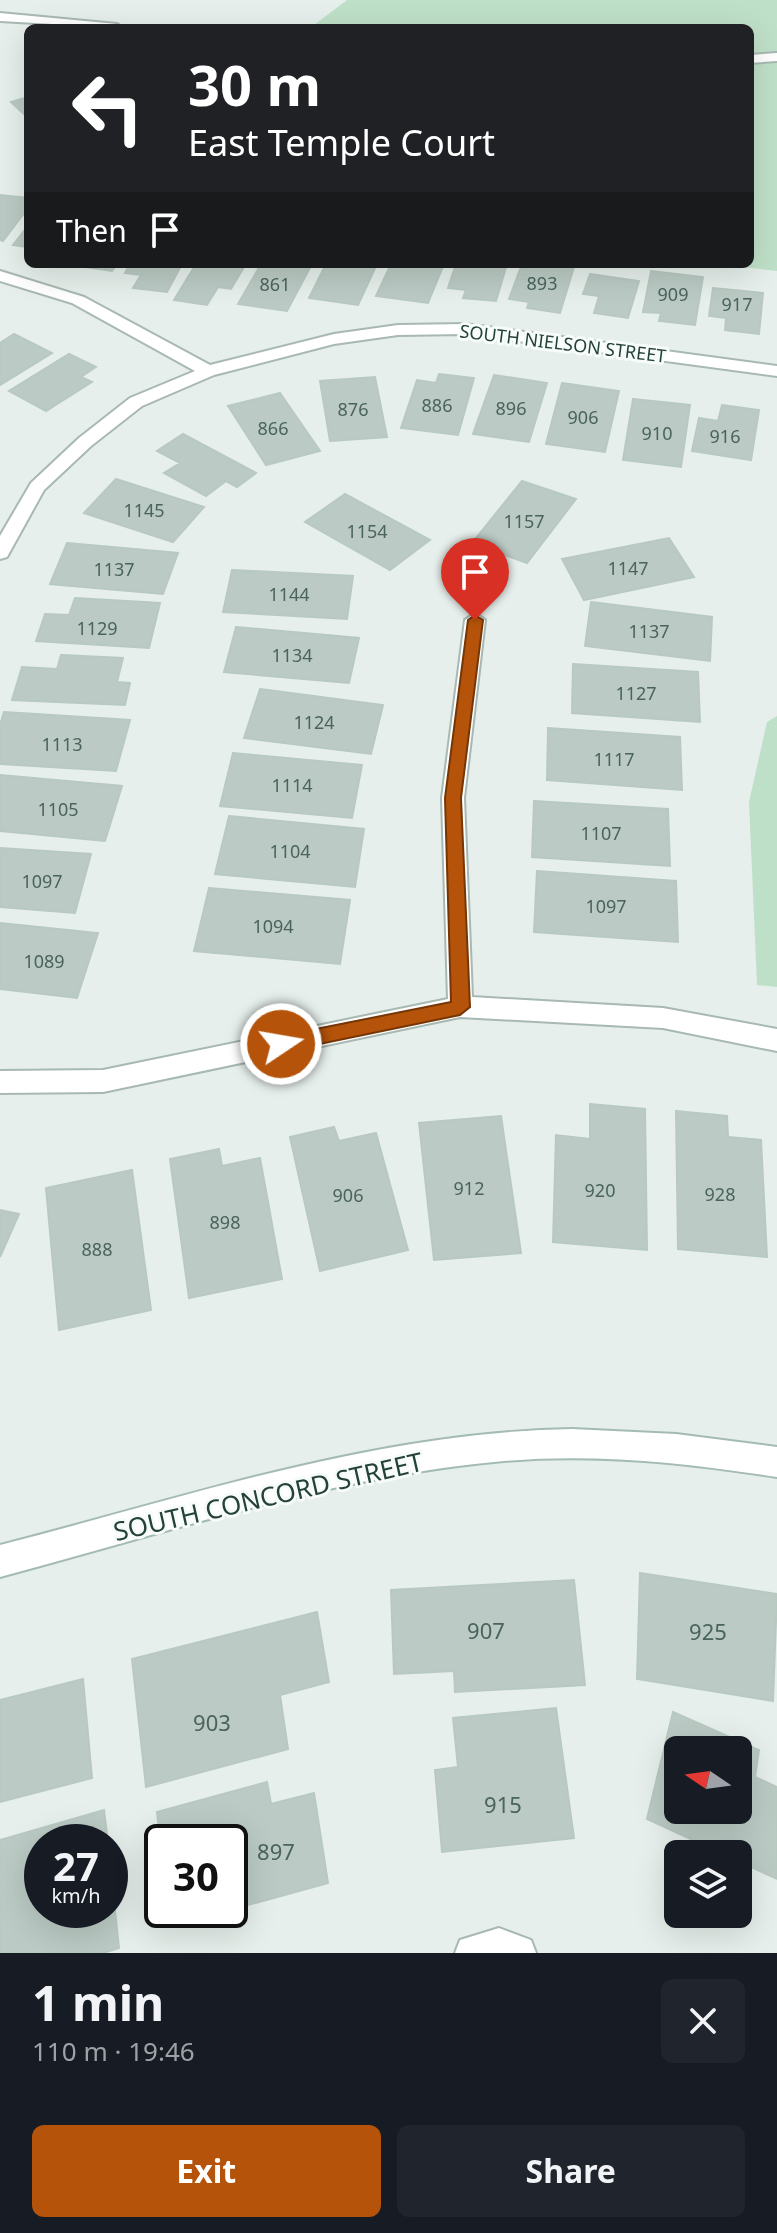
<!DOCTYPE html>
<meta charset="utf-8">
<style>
:root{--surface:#171b24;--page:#20242c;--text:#f1f3f6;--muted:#9ea1a6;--accent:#b45309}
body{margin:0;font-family:"Noto Sans",sans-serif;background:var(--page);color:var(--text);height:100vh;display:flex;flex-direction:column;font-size:30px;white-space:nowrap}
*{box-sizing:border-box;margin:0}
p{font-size:26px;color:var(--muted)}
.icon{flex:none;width:44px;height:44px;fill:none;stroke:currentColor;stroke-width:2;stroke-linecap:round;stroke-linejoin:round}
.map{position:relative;height:1953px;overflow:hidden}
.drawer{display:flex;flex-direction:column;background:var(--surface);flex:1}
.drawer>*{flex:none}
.guide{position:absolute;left:24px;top:24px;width:730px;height:244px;border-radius:12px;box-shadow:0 8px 32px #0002;background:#202124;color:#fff;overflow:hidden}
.needle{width:52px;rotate:283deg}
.buttons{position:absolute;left:664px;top:1736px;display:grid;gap:16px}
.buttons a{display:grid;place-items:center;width:88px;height:88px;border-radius:12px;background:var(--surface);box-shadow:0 8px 32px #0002;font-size:40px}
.speed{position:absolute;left:24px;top:1824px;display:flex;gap:16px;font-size:40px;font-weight:700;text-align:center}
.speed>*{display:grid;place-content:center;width:104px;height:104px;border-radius:50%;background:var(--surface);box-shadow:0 8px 32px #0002;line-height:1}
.speed small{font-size:20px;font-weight:400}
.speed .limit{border:4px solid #111;border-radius:12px;background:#fff;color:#111}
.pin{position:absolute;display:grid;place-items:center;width:68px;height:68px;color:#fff;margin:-82px -34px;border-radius:50% 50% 50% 0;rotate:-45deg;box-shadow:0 0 8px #0007}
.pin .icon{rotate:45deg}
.me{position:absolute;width:88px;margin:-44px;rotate:78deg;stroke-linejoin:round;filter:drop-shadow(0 0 6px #0008)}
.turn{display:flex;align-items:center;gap:28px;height:168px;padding:0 32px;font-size:36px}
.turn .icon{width:104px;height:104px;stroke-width:2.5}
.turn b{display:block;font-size:56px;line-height:68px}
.then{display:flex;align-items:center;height:76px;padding:0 32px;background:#0003;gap:16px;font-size:30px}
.round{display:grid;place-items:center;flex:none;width:84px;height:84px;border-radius:12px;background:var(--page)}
.headline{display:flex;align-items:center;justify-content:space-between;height:136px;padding:0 32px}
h1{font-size:48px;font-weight:700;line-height:60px}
.button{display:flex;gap:16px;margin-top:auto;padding:16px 32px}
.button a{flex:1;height:92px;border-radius:12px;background:var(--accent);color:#fff;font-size:32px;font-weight:700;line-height:92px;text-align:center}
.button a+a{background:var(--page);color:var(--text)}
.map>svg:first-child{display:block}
.green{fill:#bfe0c8}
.building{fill:#bbcac4;stroke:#b8c9c2;stroke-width:2;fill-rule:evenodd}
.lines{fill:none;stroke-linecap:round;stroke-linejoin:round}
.street-casing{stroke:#a8b8b2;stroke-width:4}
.secondary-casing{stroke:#a4bbb3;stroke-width:4}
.street{fill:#fff;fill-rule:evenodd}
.secondary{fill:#fff;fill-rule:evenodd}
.route{fill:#b45309;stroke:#753606;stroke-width:2}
.labels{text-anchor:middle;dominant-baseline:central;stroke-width:6;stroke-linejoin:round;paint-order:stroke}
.number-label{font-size:18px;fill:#4a645c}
.far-street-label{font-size:18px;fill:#24423a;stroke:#f7fbf9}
.near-number-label{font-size:22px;fill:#4a645c}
.near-street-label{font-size:26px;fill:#24423a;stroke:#f7fbf9}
</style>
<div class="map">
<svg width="777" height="1953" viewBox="0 0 777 1953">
<rect width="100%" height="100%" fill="#e6efeb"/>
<path class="green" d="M 347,0 L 777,0 L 777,271 L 719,264 L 750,264 L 750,28 L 310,28 Z
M 777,716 L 777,987 L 757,985 L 749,802 L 767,722 Z"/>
<path class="building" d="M 28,97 L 28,118 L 11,102 Z
M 0,195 L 28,198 L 28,208 L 3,241 L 0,240 Z
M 28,226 L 28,247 L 13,245 Z
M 65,264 L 117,264 L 112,271 Z
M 130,264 L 182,264 L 167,292 L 133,288 L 141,275 L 125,273 Z
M 196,264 L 221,264 L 244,267 L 231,289 L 218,287 L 207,305 L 174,300 Z
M 261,264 L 312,264 L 287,311 L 238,304 Z
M 326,264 L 377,264 L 358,305 L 309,298 Z
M 391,264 L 444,264 L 428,303 L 376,296 Z
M 456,264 L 507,264 L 496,301 L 463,298 L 466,290 L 448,288 Z
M 522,264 L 574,267 L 560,313 L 527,308 L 529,302 L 509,299 Z
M 651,271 L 703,277 L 695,325 L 659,321 L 661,313 L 643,312 Z
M 590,274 L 639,281 L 628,318 L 594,313 L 599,296 L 583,294 Z
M 713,288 L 763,293 L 759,334 L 725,330 L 726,318 L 709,316 Z
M 14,334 L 52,353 L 0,385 L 0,343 Z
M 69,354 L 96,367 L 81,377 L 92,382 L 46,411 L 9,391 Z
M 439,374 L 474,378 L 458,435 L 401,428 L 417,380 L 436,383 Z
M 494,375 L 547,383 L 529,442 L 473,434 Z
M 375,377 L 387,437 L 330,441 L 320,381 Z
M 562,383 L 619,391 L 605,452 L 546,444 Z
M 280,393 L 320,451 L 266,465 L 228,406 Z
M 633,399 L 690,405 L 681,467 L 623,460 Z
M 722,405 L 759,410 L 751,460 L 692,451 L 699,418 L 718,421 Z
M 183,434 L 256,473 L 237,487 L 226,481 L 206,496 L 164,473 L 180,463 L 157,451 Z
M 116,479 L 204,507 L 173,542 L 84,513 Z
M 522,481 L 576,499 L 527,563 L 472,543 Z
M 345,494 L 430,540 L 390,570 L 305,522 Z
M 669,538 L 694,577 L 584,600 L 562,559 Z
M 67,543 L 178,553 L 163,594 L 50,584 Z
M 232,570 L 353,576 L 347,619 L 223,612 Z
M 75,598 L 160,603 L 149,648 L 36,641 L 45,614 L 69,615 Z
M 591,602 L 712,617 L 710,661 L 585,646 Z
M 236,627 L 359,638 L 349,683 L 224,672 Z
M 61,655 L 123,658 L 117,682 L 130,683 L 125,705 L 12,700 L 22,667 L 57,669 Z
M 573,664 L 698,672 L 700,722 L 572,713 Z
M 260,689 L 383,705 L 371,754 L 244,738 Z
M 4,712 L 130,720 L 116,771 L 0,764 L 0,725 Z
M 548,728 L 680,737 L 682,790 L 547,780 Z
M 233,753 L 362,765 L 352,818 L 220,806 Z
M 0,775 L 122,786 L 105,841 L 0,831 Z
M 534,801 L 668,809 L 670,866 L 532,857 Z
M 229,816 L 364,829 L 355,887 L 215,874 Z
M 0,848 L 91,854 L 75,913 L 0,907 Z
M 537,871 L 676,881 L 678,942 L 534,932 Z
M 209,888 L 350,900 L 340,964 L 194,951 Z
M 0,923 L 98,933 L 77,998 L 0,989 Z
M 590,1104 L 645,1109 L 647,1250 L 553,1242 L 556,1135 L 590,1139 Z
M 676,1111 L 727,1116 L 728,1137 L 761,1140 L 767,1257 L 678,1249 Z
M 501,1116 L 521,1253 L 434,1260 L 419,1123 Z
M 334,1127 L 339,1141 L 376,1133 L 408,1250 L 320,1271 L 290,1137 Z
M 219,1149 L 222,1166 L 260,1158 L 282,1279 L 189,1298 L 170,1159 Z
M 132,1170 L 151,1310 L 59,1330 L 46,1188 Z
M 0,1210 L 19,1214 L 0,1257 Z
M 640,1573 L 777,1594 L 773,1701 L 637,1679 Z
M 574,1580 L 585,1685 L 455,1692 L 454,1671 L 394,1674 L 391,1590 Z
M 317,1612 L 329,1682 L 280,1695 L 288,1749 L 146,1787 L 132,1659 Z
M 83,1679 L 92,1778 L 0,1802 L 0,1700 Z
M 556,1708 L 574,1838 L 442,1852 L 435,1770 L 458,1767 L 453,1718 Z
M 673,1712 L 759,1750 L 755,1777 L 777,1787 L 777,1879 L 738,1861 L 738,1854 L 723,1854 L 647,1819 ZM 678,1750 L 738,1750 L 738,1810 L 678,1810 Z
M 267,1782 L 271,1804 L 314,1793 L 328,1883 L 230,1910 L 230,1842 L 162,1842 L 162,1860 L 157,1812 Z
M 104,1810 L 108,1842 L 42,1842 L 42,1910 L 110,1910 L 110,1863 L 119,1948 L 103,1953 L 0,1953 L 0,1840 Z
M 191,1910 L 228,1910 L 193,1919 Z"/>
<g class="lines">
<g class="street-casing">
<path id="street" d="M 0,13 L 117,24 L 123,28 L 0,21 Z
M 777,53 L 777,61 L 750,63 L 750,55 Z
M 0,271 L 84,297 L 210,365 L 334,334 L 398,325 L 465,324 L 777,366 L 777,376 L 465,334 L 398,335 L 334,344 L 214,375 L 142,406 L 91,446 L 44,490 L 7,557 L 0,559 L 0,536 L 31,483 L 79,438 L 130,398 L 195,371 L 72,303 L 0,281 Z
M 475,613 L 485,620 L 464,798 L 472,997 L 663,1008 L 777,1029 L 777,1051 L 663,1028 L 460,1017 L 103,1092 L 0,1093 L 0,1071 L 103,1070 L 448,999 L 442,798 L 465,620 Z
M 499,1928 L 531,1940 L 536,1953 L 455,1953 L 460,1940 Z"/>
</g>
<g class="secondary-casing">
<path id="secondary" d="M 572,1429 L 676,1434 L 777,1447 L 777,1477 C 687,1463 595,1453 504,1461 C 332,1476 166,1533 0,1577 L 0,1545 C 188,1497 375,1432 572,1429 Z"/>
</g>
<use href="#street" class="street"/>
<use href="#secondary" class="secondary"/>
</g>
<path class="route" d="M 475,615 L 483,620 L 461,798 L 470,1007 L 460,1015 L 281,1052 L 275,1050 L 272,1044 L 281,1036 L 451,1002 L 445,798 L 468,620 Z"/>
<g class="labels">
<g class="number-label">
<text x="542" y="283">893</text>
<text x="275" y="284">861</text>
<text x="673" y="294">909</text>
<text x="737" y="304">917</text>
<text x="437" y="405">886</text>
<text x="511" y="408">896</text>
<text x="353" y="409">876</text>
<text x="583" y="417">906</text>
<text x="273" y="428">866</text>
<text x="657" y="433">910</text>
<text x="725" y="436">916</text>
<text x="144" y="510">1145</text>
<text x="524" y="521">1157</text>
<text x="367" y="531">1154</text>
<text x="628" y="568">1147</text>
<text x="114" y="569">1137</text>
<text x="289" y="594">1144</text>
<text x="97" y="628">1129</text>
<text x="649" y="631">1137</text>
<text x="292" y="655">1134</text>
<text x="636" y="693">1127</text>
<text x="314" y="722">1124</text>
<text x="62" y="744">1113</text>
<text x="614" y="759">1117</text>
<text x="292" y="785">1114</text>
<text x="58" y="809">1105</text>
<text x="601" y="833">1107</text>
<text x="290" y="851">1104</text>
<text x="42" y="881">1097</text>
<text x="606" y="906">1097</text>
<text x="273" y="926">1094</text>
<text x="44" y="961">1089</text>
<text x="469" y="1188">912</text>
<text x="600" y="1190">920</text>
<text x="720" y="1194">928</text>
<text x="348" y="1195">906</text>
<text x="225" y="1222">898</text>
<text x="97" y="1249">888</text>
</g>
<g class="far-street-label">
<text transform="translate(563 343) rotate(7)">SOUTH NIELSON STREET</text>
</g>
<g class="near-number-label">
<text x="486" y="1630">907</text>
<text x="708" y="1631">925</text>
<text x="212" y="1722">903</text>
<text x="503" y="1804">915</text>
<text x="276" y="1851">897</text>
</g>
<g class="near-street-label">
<text transform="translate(268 1496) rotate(-13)">SOUTH CONCORD STREET</text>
</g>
</g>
</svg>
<div class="buttons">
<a><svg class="needle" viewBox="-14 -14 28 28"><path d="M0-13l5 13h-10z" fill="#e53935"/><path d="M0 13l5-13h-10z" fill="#9ea1a6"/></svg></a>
<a><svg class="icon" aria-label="layers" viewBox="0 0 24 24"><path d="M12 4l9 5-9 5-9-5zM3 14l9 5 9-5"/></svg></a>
</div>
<div class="speed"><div>27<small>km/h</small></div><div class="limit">30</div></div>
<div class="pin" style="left:475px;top:620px;background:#d93025"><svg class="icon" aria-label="arrive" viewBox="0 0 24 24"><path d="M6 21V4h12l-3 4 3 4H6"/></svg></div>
<svg class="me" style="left:281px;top:1044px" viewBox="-20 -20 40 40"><circle r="17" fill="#b45309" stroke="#fff" stroke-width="3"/><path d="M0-11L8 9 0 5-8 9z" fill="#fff"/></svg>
<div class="guide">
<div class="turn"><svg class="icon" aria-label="left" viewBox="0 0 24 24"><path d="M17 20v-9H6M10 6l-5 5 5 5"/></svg><div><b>30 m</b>East Temple Court</div></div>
<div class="then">Then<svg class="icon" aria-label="arrive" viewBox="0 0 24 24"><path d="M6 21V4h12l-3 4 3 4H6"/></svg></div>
</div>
</div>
<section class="drawer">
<div class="headline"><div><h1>1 min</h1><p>110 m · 19:46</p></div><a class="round"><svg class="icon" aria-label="close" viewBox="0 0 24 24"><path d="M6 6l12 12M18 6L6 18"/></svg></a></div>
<div class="button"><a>Exit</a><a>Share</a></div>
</section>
